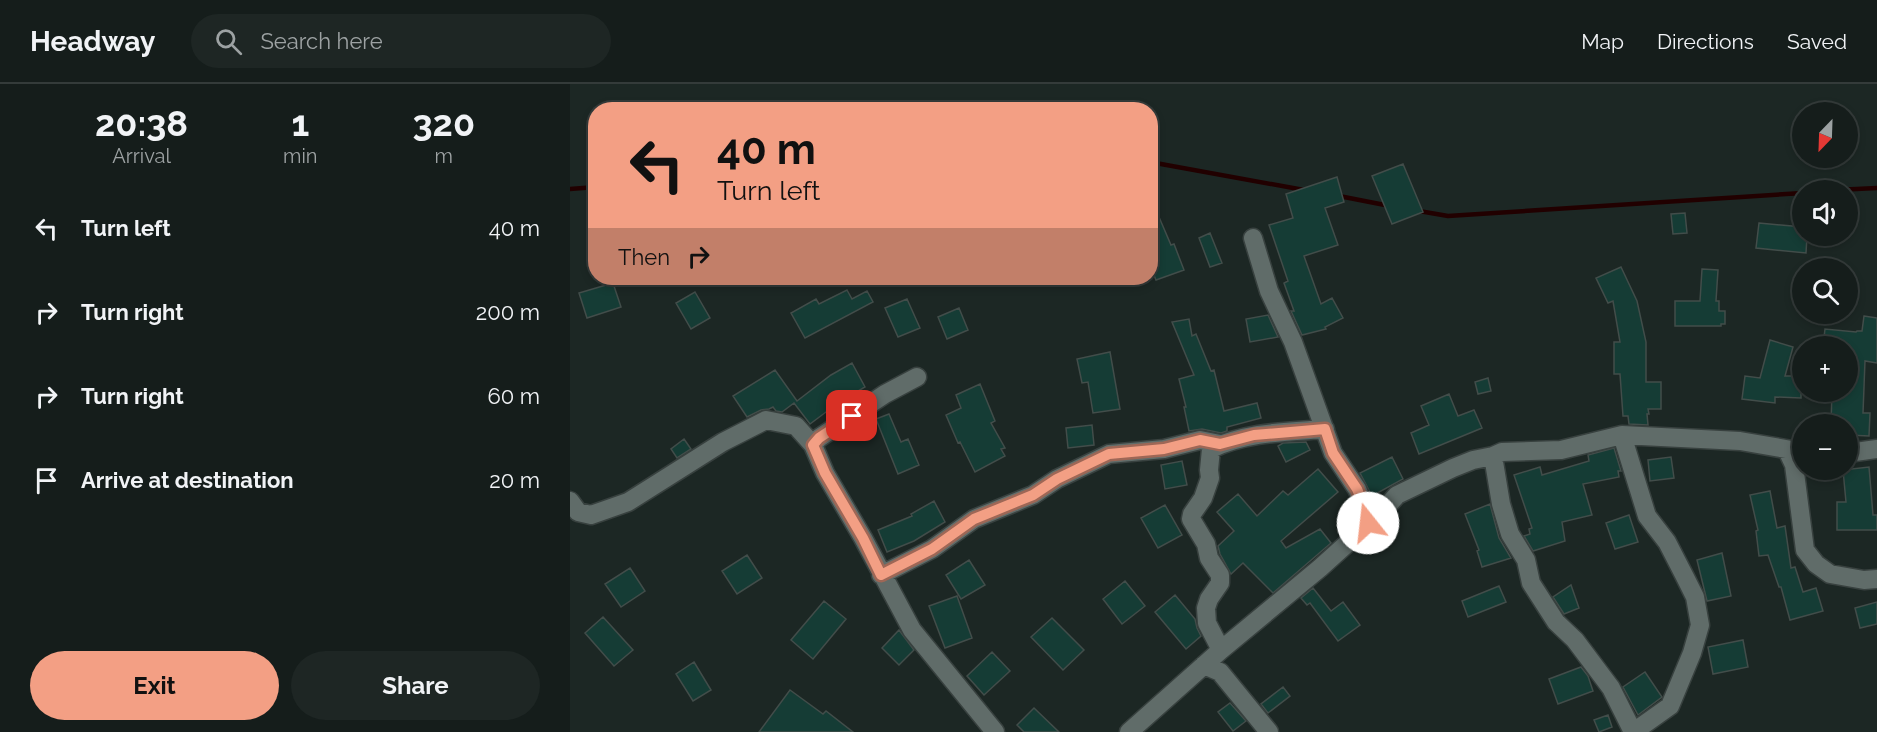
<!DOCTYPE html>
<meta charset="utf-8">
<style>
:root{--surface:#151d1b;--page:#1e2624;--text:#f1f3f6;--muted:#9da2a3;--line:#343b3a;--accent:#f39f84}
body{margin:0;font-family:Raleway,sans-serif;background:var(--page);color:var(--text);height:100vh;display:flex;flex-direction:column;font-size:22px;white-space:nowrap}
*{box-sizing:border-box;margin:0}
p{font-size:20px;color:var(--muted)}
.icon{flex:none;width:33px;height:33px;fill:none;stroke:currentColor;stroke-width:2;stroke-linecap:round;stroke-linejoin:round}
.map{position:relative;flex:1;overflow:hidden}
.drawer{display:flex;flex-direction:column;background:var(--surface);width:570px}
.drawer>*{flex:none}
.banner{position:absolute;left:18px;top:18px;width:570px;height:183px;border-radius:24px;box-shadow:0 3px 9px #0003,0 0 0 2px var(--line);background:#f39f84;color:#111;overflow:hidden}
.needle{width:39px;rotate:203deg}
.fabs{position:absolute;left:1222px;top:18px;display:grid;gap:12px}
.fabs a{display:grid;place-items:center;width:66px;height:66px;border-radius:50%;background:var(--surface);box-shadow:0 3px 9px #0003,0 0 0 2px var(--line);font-size:30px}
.pin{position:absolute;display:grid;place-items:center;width:51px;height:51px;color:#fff;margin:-26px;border-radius:12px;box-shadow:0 3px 9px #0006}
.me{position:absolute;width:66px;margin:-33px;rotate:344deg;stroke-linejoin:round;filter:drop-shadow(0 0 4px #0008)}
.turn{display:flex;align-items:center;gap:21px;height:126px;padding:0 30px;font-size:27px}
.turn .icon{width:78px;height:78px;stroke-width:2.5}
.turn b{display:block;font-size:42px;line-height:51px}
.then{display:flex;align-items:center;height:57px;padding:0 30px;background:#0003;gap:12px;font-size:22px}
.eta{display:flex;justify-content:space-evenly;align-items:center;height:102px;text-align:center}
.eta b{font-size:36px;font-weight:700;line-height:42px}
.cta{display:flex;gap:12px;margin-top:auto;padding:12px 30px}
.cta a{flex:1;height:69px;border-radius:36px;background:var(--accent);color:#111;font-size:24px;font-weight:700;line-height:69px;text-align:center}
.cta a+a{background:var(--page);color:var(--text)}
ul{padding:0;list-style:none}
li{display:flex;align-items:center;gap:18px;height:84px;padding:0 30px}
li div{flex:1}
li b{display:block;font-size:22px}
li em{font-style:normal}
header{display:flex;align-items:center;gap:36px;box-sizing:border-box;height:84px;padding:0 30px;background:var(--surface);border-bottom:2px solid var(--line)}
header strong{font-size:28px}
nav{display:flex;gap:33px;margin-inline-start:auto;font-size:21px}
.search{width:420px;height:54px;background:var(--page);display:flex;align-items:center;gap:15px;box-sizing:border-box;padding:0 21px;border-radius:33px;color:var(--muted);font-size:22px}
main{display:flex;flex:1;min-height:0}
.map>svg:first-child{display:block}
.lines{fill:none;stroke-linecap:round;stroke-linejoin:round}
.stream{stroke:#210000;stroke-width:4.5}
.building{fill:#153c35;stroke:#424d4a;stroke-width:1.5}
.street-casing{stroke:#38413f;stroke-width:21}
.street{stroke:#606c69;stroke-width:18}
.route-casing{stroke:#9e6756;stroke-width:15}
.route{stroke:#f39f84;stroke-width:10}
</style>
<header>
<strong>Headway</strong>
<div class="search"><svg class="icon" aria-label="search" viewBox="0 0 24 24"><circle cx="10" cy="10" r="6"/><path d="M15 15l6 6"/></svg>Search here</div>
<nav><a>Map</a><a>Directions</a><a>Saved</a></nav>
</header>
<main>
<section class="drawer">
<div class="eta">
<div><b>20:38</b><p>Arrival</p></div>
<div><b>1</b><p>min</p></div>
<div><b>320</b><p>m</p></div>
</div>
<ul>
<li><svg class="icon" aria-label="left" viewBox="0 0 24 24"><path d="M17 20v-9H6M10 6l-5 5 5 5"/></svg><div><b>Turn left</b></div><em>40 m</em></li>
<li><svg class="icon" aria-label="right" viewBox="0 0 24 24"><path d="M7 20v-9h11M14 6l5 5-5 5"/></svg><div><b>Turn right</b></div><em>200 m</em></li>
<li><svg class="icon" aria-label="right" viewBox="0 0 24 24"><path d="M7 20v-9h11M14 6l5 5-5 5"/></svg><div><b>Turn right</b></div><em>60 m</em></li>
<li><svg class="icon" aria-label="arrive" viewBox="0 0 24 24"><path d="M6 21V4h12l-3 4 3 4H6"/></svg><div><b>Arrive at destination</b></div><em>20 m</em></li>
</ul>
<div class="cta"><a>Exit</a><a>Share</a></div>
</section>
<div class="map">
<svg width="1307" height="648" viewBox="0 0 1307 648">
<rect width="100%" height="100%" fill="#1c2724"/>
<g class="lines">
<path class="stream" d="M 580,78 L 734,106
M 0,105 L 26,103
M 1266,106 L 1307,104
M 769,112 L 820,122
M 849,127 L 878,132 L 1233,109"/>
</g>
<path class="building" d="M 833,80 L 853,128 L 822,140 L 802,92 Z
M 767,93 L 774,118 L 755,124 L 768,161 L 734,172 L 751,220 L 762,214 L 773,234 L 755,243 L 756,245 L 732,251 L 721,227 L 724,227 L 714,199 L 718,197 L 699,141 L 723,134 L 716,110 Z
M 580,112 L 601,161 L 604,160 L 614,186 L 586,196 L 580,181 Z
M 1115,129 L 1117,149 L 1103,150 L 1101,130 Z
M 1189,139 L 1233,143 L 1233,152 L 1237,152 L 1236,169 L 1186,164 Z
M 640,149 L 652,179 L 640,183 L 629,154 Z
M 1051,183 L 1067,217 L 1076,258 L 1076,298 L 1091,298 L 1091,325 L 1078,325 L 1079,330 L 1077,330 L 1078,341 L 1059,340 L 1058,332 L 1053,332 L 1050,290 L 1044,290 L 1044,258 L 1050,258 L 1043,217 L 1038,219 L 1026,194 Z
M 1132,185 L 1148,186 L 1146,217 L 1149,217 L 1149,227 L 1155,227 L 1155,240 L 1151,240 L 1151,242 L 1105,242 L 1105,217 L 1130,217 Z
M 43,199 L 51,223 L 17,234 L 9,209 Z
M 277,206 L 282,215 L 297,207 L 303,218 L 235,254 L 221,229 L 246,215 L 249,220 Z
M 125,208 L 140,234 L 121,245 L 106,219 Z
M 337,215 L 350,244 L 328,253 L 315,224 Z
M 389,224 L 398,246 L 377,255 L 368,233 Z
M 698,231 L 708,253 L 680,258 L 676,235 Z
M 1294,232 L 1307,234 L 1307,279 L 1295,277 L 1293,329 L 1300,329 L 1299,352 L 1278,351 L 1278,340 L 1261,340 L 1262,308 L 1278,308 L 1278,296 L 1280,296 L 1283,270 L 1278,270 L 1278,262 L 1253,262 L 1255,245 L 1286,248 L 1287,247 L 1292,247 Z
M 619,235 L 622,252 L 626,250 L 641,287 L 644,286 L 654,327 L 687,319 L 691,334 L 657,343 L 657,347 L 651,349 L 632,345 L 619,347 L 614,323 L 616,323 L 609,295 L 624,291 L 602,238 Z
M 1200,256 L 1223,263 L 1215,292 L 1231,292 L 1231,314 L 1205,313 L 1205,319 L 1172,315 L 1175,292 L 1190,294 Z
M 540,268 L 550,325 L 523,329 L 518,298 L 512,299 L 507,275 Z
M 282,279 L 295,303 L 259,324 L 260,325 L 240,340 L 224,319 L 212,328 L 206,327 L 203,323 L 199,325 L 191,326 L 177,333 L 163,312 L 205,286 L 227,317 L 261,291 Z
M 918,294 L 921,307 L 908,310 L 905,298 Z
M 410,300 L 425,337 L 421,339 L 435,364 L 431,365 L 435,372 L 405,388 L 390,358 L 388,359 L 376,331 L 391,324 L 386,311 Z
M 879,310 L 888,332 L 904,326 L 912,344 L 849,370 L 841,349 L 859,341 L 851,322 Z
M 319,330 L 331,358 L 338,355 L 349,381 L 328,390 L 306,335 Z
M 522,341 L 524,361 L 498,364 L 496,344 Z
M 114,355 L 121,365 L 107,374 L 101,365 Z
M 736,358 L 740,366 L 716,378 L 708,362 L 713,359 Z
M 1044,364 L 1051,387 L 1048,387 L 1049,393 L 1013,400 L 1022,431 L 992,438 L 995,457 L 963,467 L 954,452 L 960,450 L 959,445 L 962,444 L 944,391 L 970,383 L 972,391 L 1019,377 L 1018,371 Z
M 822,373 L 833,395 L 802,412 L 790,389 Z
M 1101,373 L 1104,394 L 1080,397 L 1078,376 Z
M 612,377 L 617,401 L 595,405 L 591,381 Z
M 1299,383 L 1303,431 L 1307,431 L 1307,446 L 1267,446 L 1267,418 L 1276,418 L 1273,386 Z
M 748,385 L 768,408 L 711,457 L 716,464 L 750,445 L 761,459 L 703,509 L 673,479 L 661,490 L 650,470 L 648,462 L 664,447 L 647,428 L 668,410 L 687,432 L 713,407 L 718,411 Z
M 1200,407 L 1207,444 L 1215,442 L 1221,484 L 1225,483 L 1233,508 L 1246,504 L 1253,527 L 1220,536 L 1211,503 L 1209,503 L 1198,471 L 1189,472 L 1186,447 L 1188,446 L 1180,411 Z
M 364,417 L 375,438 L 344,457 L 317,468 L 308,446 L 342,432 L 341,430 Z
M 920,420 L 929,454 L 941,474 L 912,483 L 907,467 L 909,466 L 895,430 Z
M 595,421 L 612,451 L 588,464 L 571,434 Z
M 1059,431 L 1068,458 L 1045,465 L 1036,439 Z
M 1152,469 L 1161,512 L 1137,517 L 1127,476 Z
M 177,471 L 192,494 L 167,510 L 152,487 Z
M 399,476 L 415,501 L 391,515 L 376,491 Z
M 60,484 L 75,507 L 51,523 L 35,500 Z
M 555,497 L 575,522 L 552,540 L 533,515 Z
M 1001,501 L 1009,524 L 994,530 L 983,513 Z
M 929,502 L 936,518 L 898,533 L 892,517 Z
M 743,504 L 761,527 L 773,518 L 790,541 L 768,557 L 740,519 L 737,521 L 731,514 Z
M 605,511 L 625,535 L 627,544 L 631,552 L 616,565 L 585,528 Z
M 387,512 L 402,554 L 375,564 L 359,522 Z
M 254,517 L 276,535 L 243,575 L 221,556 Z
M 1307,518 L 1307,540 L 1290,544 L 1285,524 Z
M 33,533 L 63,566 L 44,582 L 15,549 Z
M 482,534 L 514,566 L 493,586 L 461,553 Z
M 329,546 L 344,566 L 329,581 L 312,564 Z
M 1173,556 L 1178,583 L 1143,590 L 1138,563 Z
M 422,568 L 440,587 L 414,611 L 397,592 Z
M 124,578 L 141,606 L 123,617 L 106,590 Z
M 1011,583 L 1018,592 L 1023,607 L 988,620 L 979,595 Z
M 1075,588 L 1092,613 L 1068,631 L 1053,603 Z
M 713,603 L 720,612 L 698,629 L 691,620 Z
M 220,606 L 253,630 L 256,627 L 283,648 L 189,648 Z
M 660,619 L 676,637 L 663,647 L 648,628 Z
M 464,624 L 489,648 L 454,648 L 447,641 Z
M 1038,631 L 1042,643 L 1029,648 L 1024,636 Z"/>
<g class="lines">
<g class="street-casing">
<path id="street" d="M 683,154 L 699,207 L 723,258 L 763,369 L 787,405 L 792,417 L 798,439
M 1052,351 L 1077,432 L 1097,458 L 1115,493 L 1125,513 L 1130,541 L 1122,569 L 1100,622 L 1069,644 L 1066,648
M 243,361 L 249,354 L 315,310 L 347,293
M 1217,366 L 1224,381 L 1235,466 L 1246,480 L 1260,490 L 1294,496 L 1307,495
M 1278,369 L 1307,365
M 923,372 L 931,420 L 940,450 L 956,476 L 961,499 L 986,538 L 1005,556 L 1041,604 L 1063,648
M 0,417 L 8,428 L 21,431 L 58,418 L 153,358 L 196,336 L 226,342 L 243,361 L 255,389 L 293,454 L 342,546 L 425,648
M 311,491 L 362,465 L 404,435 L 463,411 L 487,395 L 539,370 L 594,365 L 630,356 L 650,360
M 651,566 L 637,539 L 636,524 L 639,515 L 650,499 L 650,491 L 639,474 L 636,460 L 621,435 L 622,430 L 633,414 L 640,394 L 639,386 L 641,365 C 677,348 716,348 755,345
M 634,581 L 650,588 L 699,648
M 559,648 L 651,566 L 750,484 L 812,428 L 827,411 L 883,384 L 903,376 L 923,372 L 932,368 L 991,366 L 1052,351 L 1170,357 L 1233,368"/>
</g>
<use href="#street" class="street"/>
</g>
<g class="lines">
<g class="route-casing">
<path id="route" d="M 282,332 L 249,354 L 243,361 L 255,389 L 293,454 L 311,491 L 362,465 L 404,435 L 463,411 L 487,395 L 539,370 L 594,365 L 630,356 L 650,360 L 684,351 L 755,345 L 763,369 L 787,405 L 792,417 L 798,439"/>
</g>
<use href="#route" class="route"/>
</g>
</svg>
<div class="fabs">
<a><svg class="needle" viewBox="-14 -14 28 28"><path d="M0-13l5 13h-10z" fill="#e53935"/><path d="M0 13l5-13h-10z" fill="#9da2a3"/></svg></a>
<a><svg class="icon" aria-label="sound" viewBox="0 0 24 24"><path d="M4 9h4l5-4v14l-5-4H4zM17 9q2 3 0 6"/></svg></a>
<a><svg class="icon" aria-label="search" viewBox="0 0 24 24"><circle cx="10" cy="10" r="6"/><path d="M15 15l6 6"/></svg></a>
<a>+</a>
<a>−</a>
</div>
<div class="pin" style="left:282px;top:332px;background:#d93025"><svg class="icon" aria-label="arrive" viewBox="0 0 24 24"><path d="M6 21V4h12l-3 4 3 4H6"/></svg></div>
<svg class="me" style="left:798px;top:439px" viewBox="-20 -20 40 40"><circle r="19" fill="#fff"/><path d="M0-13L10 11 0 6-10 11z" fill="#f39f84"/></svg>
<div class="banner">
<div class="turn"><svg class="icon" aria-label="left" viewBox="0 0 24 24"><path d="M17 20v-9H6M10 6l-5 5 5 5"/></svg><div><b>40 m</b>Turn left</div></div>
<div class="then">Then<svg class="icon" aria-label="right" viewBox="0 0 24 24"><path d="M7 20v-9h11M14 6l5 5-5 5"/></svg></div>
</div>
</div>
</main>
